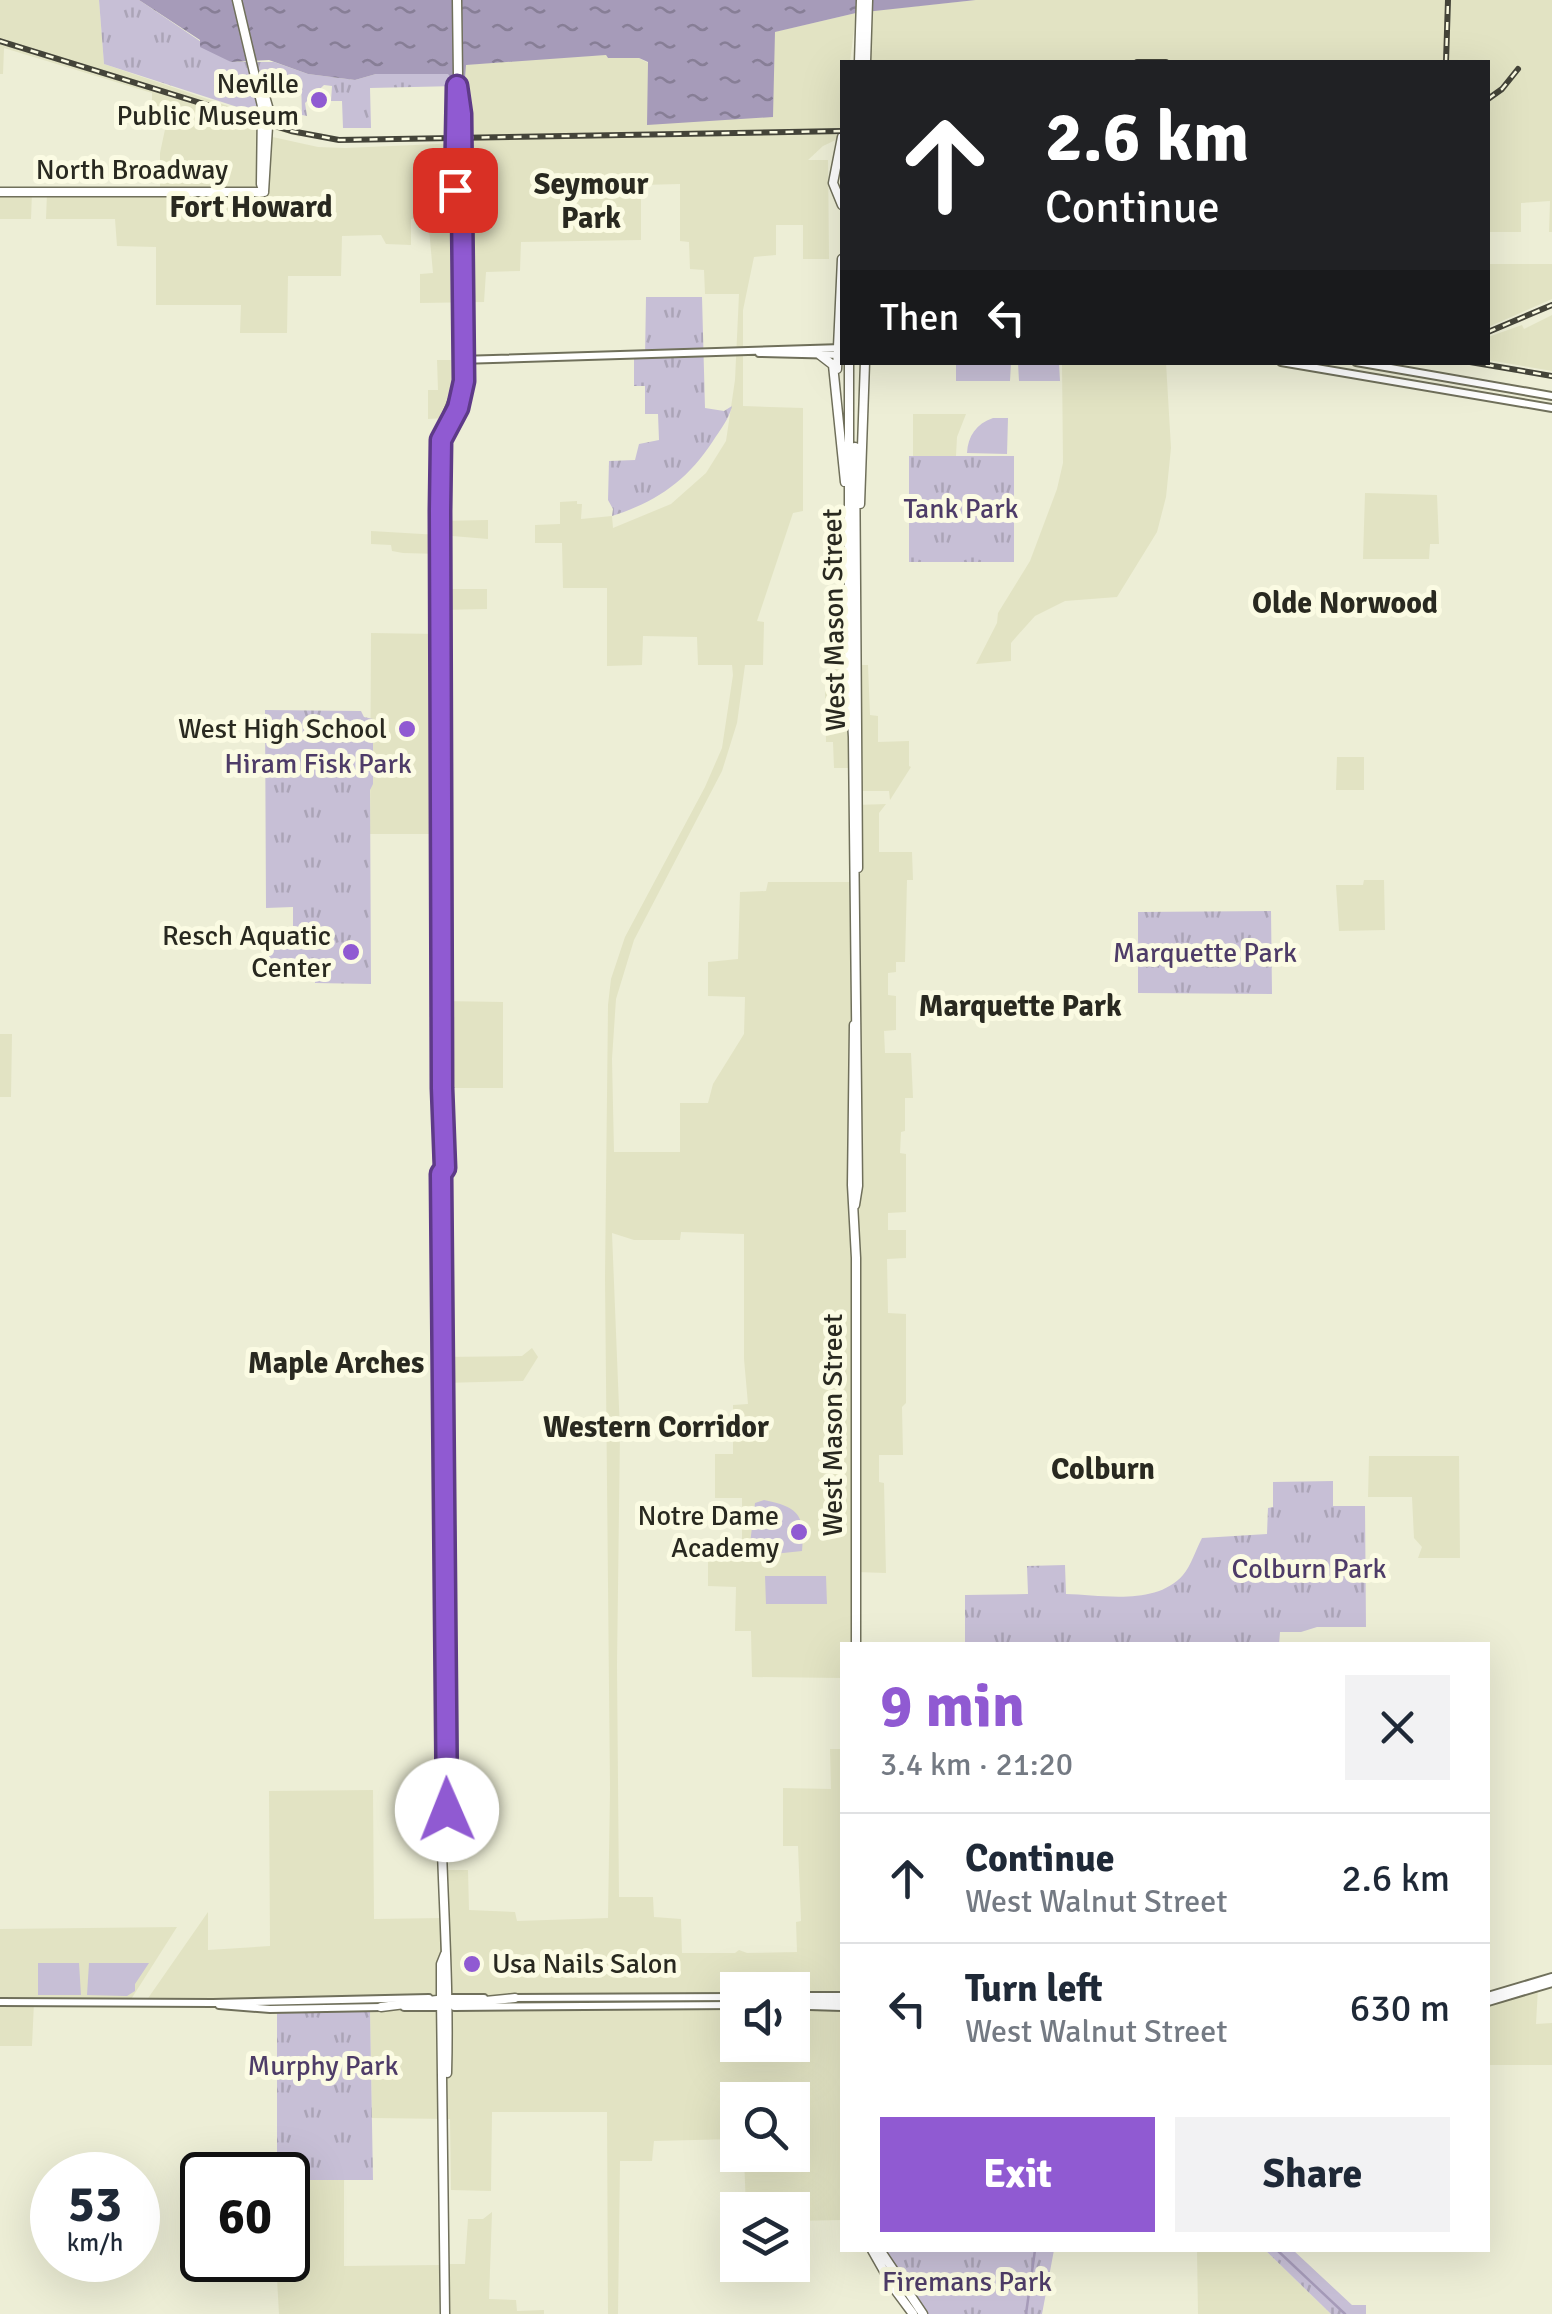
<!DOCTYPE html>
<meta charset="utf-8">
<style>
:root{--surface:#fff;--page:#f2f2f3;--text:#1f2937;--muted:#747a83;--line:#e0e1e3;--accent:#905ad2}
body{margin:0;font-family:Signika,sans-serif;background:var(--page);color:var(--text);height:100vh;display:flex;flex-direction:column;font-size:38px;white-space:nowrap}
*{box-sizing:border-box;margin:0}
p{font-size:32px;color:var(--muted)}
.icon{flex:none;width:55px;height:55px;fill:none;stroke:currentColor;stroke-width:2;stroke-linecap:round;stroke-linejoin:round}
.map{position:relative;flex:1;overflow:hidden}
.details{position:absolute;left:840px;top:1642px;width:650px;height:610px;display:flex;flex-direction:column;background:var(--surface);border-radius:0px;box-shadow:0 10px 40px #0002}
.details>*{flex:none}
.hud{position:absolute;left:840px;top:60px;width:650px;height:305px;border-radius:0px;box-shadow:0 10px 40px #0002;background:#202124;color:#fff;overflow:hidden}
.controls{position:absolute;left:720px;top:1972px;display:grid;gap:20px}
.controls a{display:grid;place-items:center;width:90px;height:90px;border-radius:0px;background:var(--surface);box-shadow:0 10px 40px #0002;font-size:50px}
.speed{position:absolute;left:30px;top:2152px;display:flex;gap:20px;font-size:50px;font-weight:700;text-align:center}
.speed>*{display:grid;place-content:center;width:130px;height:130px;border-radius:50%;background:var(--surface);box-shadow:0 10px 40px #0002;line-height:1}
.speed small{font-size:25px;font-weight:400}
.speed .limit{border:5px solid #111;border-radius:15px;background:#fff;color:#111}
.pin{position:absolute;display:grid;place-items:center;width:85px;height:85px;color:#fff;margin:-42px;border-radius:20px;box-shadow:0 5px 15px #0006}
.me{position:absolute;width:110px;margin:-55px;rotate:359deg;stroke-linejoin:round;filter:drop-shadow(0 0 8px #0008)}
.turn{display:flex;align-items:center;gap:35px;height:210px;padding:0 40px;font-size:45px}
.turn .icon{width:130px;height:130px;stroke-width:2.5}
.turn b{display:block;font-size:70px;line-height:85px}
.then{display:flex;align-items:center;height:95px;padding:0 40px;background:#0003;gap:20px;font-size:38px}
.round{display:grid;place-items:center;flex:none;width:105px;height:105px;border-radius:0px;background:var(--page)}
.head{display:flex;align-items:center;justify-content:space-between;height:170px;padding:0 40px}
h1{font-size:60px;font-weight:800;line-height:75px;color:var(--accent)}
.primary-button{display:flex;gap:20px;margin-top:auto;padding:20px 40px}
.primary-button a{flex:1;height:115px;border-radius:0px;background:var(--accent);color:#fff;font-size:40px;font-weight:800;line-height:115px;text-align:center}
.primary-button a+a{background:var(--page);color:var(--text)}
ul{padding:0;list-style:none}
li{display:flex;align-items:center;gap:30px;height:130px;padding:0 40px;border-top:2px solid var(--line)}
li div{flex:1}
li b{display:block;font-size:38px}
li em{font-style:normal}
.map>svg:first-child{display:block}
.built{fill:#e2e3c3}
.grass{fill:#c7bfd6}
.park{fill:url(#park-tufts)}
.water{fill:url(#water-ripples)}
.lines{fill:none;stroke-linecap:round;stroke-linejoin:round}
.stream{stroke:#a69bb9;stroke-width:2.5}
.secondary-casing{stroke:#70705b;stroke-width:10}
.primary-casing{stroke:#70705b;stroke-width:11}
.secondary{stroke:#fff;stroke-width:6}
.primary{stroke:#fff;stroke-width:8}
.rail-casing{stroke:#444439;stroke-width:6}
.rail{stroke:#fbfbe3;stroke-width:2.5;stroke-dasharray:8;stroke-linecap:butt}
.route-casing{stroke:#5e3a88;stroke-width:25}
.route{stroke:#905ad2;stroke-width:18}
.poi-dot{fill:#905ad2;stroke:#fbfbe3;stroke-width:4}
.labels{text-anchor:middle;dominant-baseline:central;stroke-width:10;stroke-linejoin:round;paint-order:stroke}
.poi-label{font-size:28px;fill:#292920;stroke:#fbfbe3;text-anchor:end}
.street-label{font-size:28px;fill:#292920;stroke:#fbfbe3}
.park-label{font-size:28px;fill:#4e3c68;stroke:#fbfbe3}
.neighbourhood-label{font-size:30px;font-weight:bold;fill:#292920;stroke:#fbfbe3}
</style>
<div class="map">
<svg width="1552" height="2314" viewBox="0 0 1552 2314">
<defs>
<pattern id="park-tufts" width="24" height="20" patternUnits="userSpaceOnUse" patternTransform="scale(2.5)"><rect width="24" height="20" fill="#c7bfd6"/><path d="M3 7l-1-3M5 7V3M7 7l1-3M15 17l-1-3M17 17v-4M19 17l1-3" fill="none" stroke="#aba4b7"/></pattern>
<pattern id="water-ripples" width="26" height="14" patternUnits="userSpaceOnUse" patternTransform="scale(2.5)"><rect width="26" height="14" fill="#a69bb9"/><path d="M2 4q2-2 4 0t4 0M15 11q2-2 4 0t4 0" fill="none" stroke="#877e96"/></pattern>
</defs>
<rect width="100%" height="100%" fill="#edeed6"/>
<path class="built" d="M 0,0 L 99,0 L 104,64 L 302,131 L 300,137 L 258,125 L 259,143 L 268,136 L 318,147 L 345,148 L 461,143 L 457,86 L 465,65 L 551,58 L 606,55 L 608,58 L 639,58 L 746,117 L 772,117 L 774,32 L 856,13 L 850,62 L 842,62 L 842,137 L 823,146 L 808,160 L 828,160 L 829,259 L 803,259 L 803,225 L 776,225 L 776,255 L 754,257 L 743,310 L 743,406 L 803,408 L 803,511 L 793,513 L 757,621 L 764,622 L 763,665 L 745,665 L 737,723 L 722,771 L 634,940 L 616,999 L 612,1059 L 614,1152 L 680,1152 L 680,1103 L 708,1103 L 713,1084 L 744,1034 L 745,997 L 708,996 L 708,962 L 738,959 L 740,892 L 766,891 L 768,882 L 855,882 L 856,805 L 886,804 L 879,813 L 879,852 L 912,852 L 913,880 L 907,880 L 905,962 L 896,962 L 896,972 L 888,973 L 888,995 L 896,996 L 896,1030 L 884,1031 L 885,1053 L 911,1053 L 913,1098 L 905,1098 L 905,1131 L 901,1132 L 900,1153 L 906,1154 L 906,1212 L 888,1213 L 888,1230 L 906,1230 L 906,1258 L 887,1259 L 888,1313 L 906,1314 L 906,1403 L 902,1407 L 903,1455 L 879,1455 L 879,1482 L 884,1483 L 886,1573 L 856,1572 L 856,1645 L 842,1645 L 842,1678 L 752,1677 L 751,1631 L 735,1631 L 736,1587 L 708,1586 L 708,1554 L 742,1552 L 742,1498 L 715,1498 L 715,1454 L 733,1454 L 733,1405 L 748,1404 L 744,1359 L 744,1234 L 681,1232 L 680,1240 L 634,1240 L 612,1233 L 620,1432 L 617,1665 L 619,1897 L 653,1897 L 654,1917 L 681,1919 L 682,1953 L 735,1953 L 739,1950 L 747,1953 L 797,1952 L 796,1922 L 801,1921 L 798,1846 L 783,1846 L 783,1788 L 831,1789 L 830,1749 L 842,1749 L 842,1996 L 793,1996 L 792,1990 L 738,1990 L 737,1997 L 619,1999 L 618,2004 L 737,2005 L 738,2045 L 792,2045 L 793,2006 L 842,2007 L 842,2220 L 793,2221 L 792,2210 L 746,2210 L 744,2155 L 792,2155 L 792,2100 L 738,2100 L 737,2153 L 735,2139 L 654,2141 L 652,2161 L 620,2161 L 618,2314 L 608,2314 L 607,2112 L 492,2112 L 491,2191 L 451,2190 L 450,2119 L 372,2118 L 370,2010 L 608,2011 L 609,1999 L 144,2004 L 208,1912 L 208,1950 L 270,1946 L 269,1791 L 373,1790 L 374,1919 L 443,1918 L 444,1870 L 468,1870 L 469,1910 L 515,1912 L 517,1921 L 608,1918 L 610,1789 L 605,1278 L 608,1005 L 611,979 L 625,937 L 705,787 L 722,748 L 733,675 L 732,665 L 698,665 L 697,637 L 643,636 L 642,665 L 607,666 L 607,588 L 563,588 L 562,543 L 535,543 L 535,525 L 560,524 L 560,502 L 577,501 L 577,504 L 582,504 L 581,519 L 612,516 L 613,528 L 671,504 L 706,473 L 726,441 L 735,380 L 739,294 L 705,294 L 704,270 L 690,269 L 689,242 L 680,241 L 680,184 L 641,185 L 641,240 L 521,242 L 520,271 L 486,272 L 484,302 L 420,303 L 420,274 L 433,273 L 428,218 L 411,219 L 411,245 L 386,244 L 381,235 L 342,236 L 341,276 L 288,276 L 287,333 L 240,333 L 241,305 L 156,305 L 156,247 L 117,246 L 115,219 L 46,219 L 47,193 L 160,193 L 160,153 L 167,120 L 152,117 L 152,93 L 4,48 L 3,74 L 0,74 Z
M 976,0 L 1552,0 L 1552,232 L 1549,232 L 1550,201 L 1521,203 L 1521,232 L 1488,232 L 1488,62 L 866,62 L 868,11 Z
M 0,192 L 32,192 L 31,219 L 0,219 Z
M 1488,264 L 1552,264 L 1552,299 L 1488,327 Z
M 1552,315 L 1552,371 L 1488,360 L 1488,337 L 1522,325 L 1524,329 Z
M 437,360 L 458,360 L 457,390 L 446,418 L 428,419 L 428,390 L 438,390 Z
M 1062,363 L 1166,363 L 1171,448 L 1166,497 L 1157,532 L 1117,597 L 1065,601 L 1035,616 L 1017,636 L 1011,643 L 1011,661 L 976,664 L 997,623 L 998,613 L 1030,561 L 1057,489 L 1063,463 Z
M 913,414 L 966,414 L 957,437 L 956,456 L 913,456 Z
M 1365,493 L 1437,495 L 1439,544 L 1430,544 L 1429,559 L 1363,559 Z
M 488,520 L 488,539 L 440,535 L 440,554 L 403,553 L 392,551 L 391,545 L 371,544 L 371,531 L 439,535 L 439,521 Z
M 440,589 L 487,589 L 487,609 L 440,610 Z
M 371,633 L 440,634 L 441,834 L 370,834 Z
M 833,665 L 868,665 L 870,715 L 878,716 L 878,742 L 909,741 L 909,766 L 911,767 L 890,800 L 889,791 L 856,791 L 857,768 L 834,768 L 833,742 L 826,742 L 825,691 L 834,691 Z
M 1337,757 L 1364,757 L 1364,790 L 1336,790 Z
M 1364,880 L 1384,880 L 1385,930 L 1339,931 L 1336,885 L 1363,885 Z
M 441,1001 L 503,1002 L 503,1088 L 441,1088 Z
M 0,1034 L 12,1034 L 11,1097 L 0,1097 Z
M 532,1348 L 538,1357 L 523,1381 L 442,1383 L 442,1357 L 522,1356 Z
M 1369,1456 L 1459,1456 L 1460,1558 L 1418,1558 L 1422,1547 L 1414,1538 L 1412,1497 L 1368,1497 Z
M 177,1927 L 128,2004 L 34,2002 L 32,2046 L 0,2046 L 0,1929 Z
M 1538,1988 L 1536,2024 L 1552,2023 L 1552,2065 L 1488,2065 L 1488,2002 Z
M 288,2180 L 344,2180 L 344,2266 L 440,2265 L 439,2314 L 279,2314 L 276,2260 L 288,2260 Z
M 492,2212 L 489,2299 L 516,2300 L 517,2311 L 544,2310 L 544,2314 L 445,2314 L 445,2264 L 465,2264 L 468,2219 L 483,2219 Z
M 1197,2250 L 1265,2250 L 1331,2314 L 1198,2314 Z"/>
<path class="grass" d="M 956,363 L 1011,363 L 1010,381 L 956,381 Z
M 1018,363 L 1059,363 L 1060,381 L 1019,381 Z
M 993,418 L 1008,418 L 1007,454 L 967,453 C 968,436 976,424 993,418 Z
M 764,1500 C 800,1507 805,1516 802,1551 L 754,1556 L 749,1552 L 755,1503 Z
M 765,1576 L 826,1576 L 827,1604 L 766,1604 Z
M 79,1963 L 81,1995 L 38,1995 L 38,1963 Z
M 89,1963 L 149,1963 L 135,1984 L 135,1991 L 127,1996 L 87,1995 Z"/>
<path class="park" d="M 99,0 L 139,0 L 231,62 L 274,62 L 308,74 L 355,80 L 376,74 L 448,74 L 457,78 L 457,86 L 370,88 L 371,128 L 343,128 L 342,101 L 331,101 L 332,86 L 324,85 L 305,103 L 307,116 L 302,115 L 301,79 L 259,75 L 254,67 L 262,115 L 104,64 Z
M 646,297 L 702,297 L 705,408 L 724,411 L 732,406 C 729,419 720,430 713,441 C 687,481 656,502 612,516 L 613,509 L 608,500 L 609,461 L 635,460 L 639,444 L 659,440 L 658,414 L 645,414 L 645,386 L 634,386 L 634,359 L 645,357 Z
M 909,456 L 1014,456 L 1014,562 L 909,562 Z
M 265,710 L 361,711 L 364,717 L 373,719 L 373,784 L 370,790 L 371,984 L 315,983 L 314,966 L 266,966 L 266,947 L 293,947 L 293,907 L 266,908 Z
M 1271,911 L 1272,994 L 1138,993 L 1138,912 Z
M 1333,1481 L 1333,1506 L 1365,1506 L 1366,1627 L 1317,1627 L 1301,1632 L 1280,1632 L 1279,1645 L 965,1645 L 965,1595 L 1028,1594 L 1027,1566 L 1065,1565 L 1066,1594 C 1102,1595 1156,1606 1183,1575 C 1191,1566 1196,1549 1202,1538 L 1267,1534 L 1268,1508 L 1273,1507 L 1273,1482 Z
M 370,2010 L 373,2180 L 288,2180 L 288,2175 L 277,2175 L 277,2012 Z
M 880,2250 L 1054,2250 L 1042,2314 L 923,2314 Z
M 1265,2250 L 1293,2250 L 1352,2305 L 1366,2305 L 1366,2314 L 1331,2314 Z"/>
<path class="water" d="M 139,0 L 976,0 L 856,13 L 775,32 L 773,117 L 647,125 L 648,62 L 639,58 L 608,58 L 606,55 L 466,65 L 465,78 L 451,78 L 448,74 L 376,74 L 355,80 L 308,74 L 269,60 L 231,62 L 200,47 L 200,40 Z"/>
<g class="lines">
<path class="stream" d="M 1277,2250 L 1345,2314
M 1026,2314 L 1035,2250"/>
<g class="secondary-casing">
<path id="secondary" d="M 759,353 L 842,355
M 459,360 L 842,348
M 1281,362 L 1552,408
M 1356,362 L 1552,396
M 792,1996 L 842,1996
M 1488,1996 L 1552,1977
M 446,1998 L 484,1998
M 511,1998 L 738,1997
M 0,2002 L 213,2003 L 429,1998
M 1488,2002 L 1552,1983
M 219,2005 L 270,2009 L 381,2007
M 809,2006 L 842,2007
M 404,2007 L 441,2007
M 454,2007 L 738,2005"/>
</g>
<g class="primary-casing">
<path id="primary" d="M 237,0 L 262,106 L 261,184 L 264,192
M 859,62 L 861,0
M 866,62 L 868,0
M 260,79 L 269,110 L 264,192
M 455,100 L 457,236
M 842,137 L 833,183 L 842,205
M 0,192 L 264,192
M 820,355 L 833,365 L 845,482
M 849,362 L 849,674 L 853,737 L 858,1186 L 855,1205
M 837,369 L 842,259
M 444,437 L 463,390 L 463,310
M 855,447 L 858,868
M 860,504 L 865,362
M 854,1025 L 852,1185 L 856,1258 L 856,1645
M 442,1125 L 438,1132 L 438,1153 L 442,1231 L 447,1823 L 443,1832
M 441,1174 L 445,1168 L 441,1088 L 439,435 L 457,390 L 461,303 L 457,0
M 440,1505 L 440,1536
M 444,1754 L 440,1762 C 440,1866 450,1969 447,2073
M 445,1954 L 441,1964 L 441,1998 L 445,2314
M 792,2004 L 842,2001
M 445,2005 L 515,1998
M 381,2007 L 445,1999
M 872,2250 L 893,2287 L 913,2314
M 880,2250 L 923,2314"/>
</g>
<use href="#secondary" class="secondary"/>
<use href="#primary" class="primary"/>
<g class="rail-casing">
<path id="rail" d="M 0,41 L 291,131 L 339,140 L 842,131
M 1137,62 L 1166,62
M 1446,62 L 1448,0
M 1488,99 L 1502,89 L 1518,69
M 1488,332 L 1552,305
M 1470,362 L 1552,376"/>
</g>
<use href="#rail" class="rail"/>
</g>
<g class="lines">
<g class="route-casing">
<path id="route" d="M 447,1810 L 441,1174 L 445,1168 L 442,1088 L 440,511 L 441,440 L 458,408 L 464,381 L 461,114 L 457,86 L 455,190"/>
</g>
<use href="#route" class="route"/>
</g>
<g class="poi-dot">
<circle cx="319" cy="100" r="10"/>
<circle cx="407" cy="729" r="10"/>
<circle cx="351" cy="952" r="10"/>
<circle cx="799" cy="1532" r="10"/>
<circle cx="472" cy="1964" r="10"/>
</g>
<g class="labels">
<g class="poi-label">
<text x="299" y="84">Neville<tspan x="299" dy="32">Public Museum</tspan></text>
<text x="387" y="729">West High School</text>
<text x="331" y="936">Resch Aquatic<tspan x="331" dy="32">Center</tspan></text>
<text x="779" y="1516">Notre Dame<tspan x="779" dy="32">Academy</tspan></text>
<text x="492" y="1964" text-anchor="start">Usa Nails Salon</text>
</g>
<g class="street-label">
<text x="132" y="170">North Broadway</text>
<text transform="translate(834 620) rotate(-91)">West Mason Street</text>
<text transform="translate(833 1425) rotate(-90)">West Mason Street</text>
</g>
<g class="park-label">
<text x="961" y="509">Tank Park</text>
<text x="318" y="764">Hiram Fisk Park</text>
<text x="1205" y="953">Marquette Park</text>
<text x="1309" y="1569">Colburn Park</text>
<text x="323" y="2066">Murphy Park</text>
<text x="967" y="2282">Firemans Park</text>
</g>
<g class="neighbourhood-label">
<text x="591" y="184">Seymour<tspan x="591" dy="34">Park</tspan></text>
<text x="251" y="207">Fort Howard</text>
<text x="1345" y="603">Olde Norwood</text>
<text x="1020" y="1006">Marquette Park</text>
<text x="336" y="1363">Maple Arches</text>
<text x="656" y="1427">Western Corridor</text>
<text x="1103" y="1469">Colburn</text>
</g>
</g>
</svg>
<div class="controls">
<a><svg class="icon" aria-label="sound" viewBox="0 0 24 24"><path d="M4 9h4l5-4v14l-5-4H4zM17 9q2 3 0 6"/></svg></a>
<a><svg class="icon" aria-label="search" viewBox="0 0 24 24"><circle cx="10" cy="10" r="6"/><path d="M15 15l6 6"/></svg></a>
<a><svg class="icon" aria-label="layers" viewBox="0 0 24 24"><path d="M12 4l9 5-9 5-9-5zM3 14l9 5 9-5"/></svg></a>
</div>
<div class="speed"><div>53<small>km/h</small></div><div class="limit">60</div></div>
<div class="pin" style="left:455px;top:190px;background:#d93025"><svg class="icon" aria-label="arrive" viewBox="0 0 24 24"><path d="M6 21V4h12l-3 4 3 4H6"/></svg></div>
<svg class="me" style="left:447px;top:1810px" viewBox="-20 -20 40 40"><circle r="19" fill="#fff"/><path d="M0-13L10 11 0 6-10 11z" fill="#905ad2"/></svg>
<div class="hud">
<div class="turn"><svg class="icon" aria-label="ahead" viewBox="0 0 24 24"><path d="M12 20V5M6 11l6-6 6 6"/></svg><div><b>2.6 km</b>Continue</div></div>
<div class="then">Then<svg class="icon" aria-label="left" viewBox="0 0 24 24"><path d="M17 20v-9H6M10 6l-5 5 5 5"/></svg></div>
</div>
<section class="details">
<div class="head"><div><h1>9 min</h1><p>3.4 km · 21:20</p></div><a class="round"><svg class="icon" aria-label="close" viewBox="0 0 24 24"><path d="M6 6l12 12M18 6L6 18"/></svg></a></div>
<ul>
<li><svg class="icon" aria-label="ahead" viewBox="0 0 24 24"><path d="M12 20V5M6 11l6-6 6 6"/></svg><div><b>Continue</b><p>West Walnut Street</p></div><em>2.6 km</em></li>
<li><svg class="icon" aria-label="left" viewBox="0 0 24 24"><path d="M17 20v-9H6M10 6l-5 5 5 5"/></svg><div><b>Turn left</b><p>West Walnut Street</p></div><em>630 m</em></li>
</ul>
<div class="primary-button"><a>Exit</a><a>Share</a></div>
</section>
</div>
